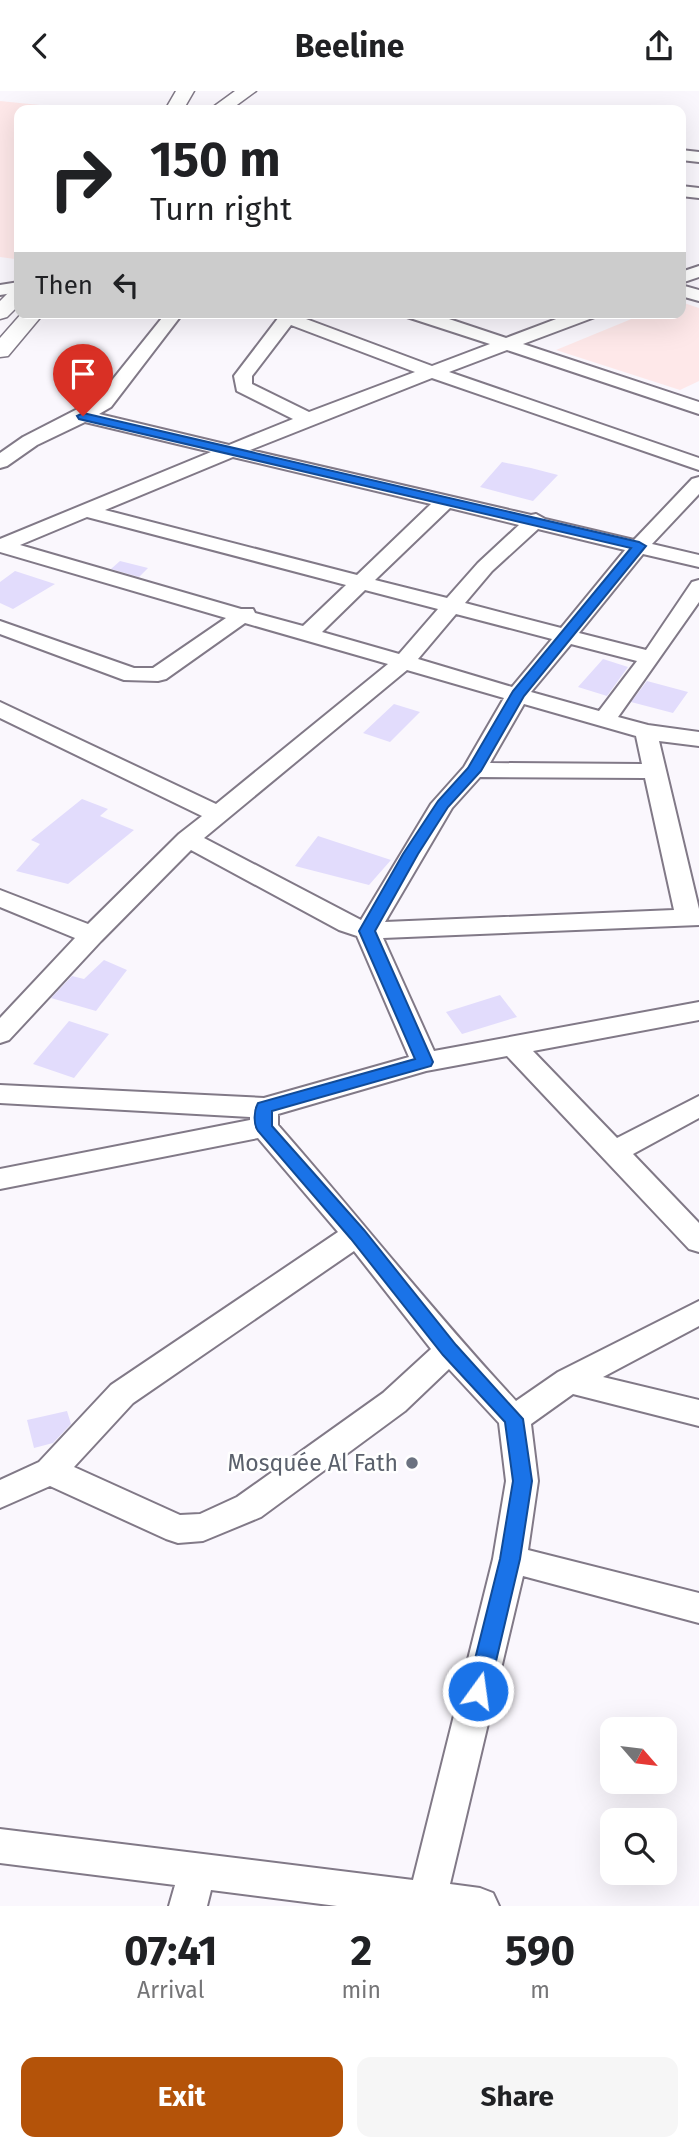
<!DOCTYPE html>
<meta charset="utf-8">
<style>
:root{--surface:#fff;--page:#f6f6f6;--text:#202124;--muted:#757577;--accent:#b45309}
body{margin:0;font-family:"Fira Sans",sans-serif;background:var(--page);color:var(--text);height:100vh;display:flex;flex-direction:column;font-size:26px;white-space:nowrap}
*{box-sizing:border-box;margin:0}
p{font-size:23px;color:var(--muted)}
.icon{flex:none;width:38px;height:38px;fill:none;stroke:currentColor;stroke-width:2;stroke-linecap:round;stroke-linejoin:round}
.map{position:relative;height:1815px;overflow:hidden}
.side{display:flex;flex-direction:column;background:var(--surface);flex:1}
.side>*{flex:none}
.top-card{position:absolute;left:14px;top:14px;width:672px;height:214px;border-radius:14px;box-shadow:0 7px 28px #0002;background:#fff;color:var(--text);overflow:hidden}
.needle{width:46px;rotate:118deg}
.fabs{position:absolute;left:600px;top:1626px;display:grid;gap:14px}
.fabs a{display:grid;place-items:center;width:77px;height:77px;border-radius:14px;background:var(--surface);box-shadow:0 7px 28px #0002;font-size:35px}
.pin{position:absolute;display:grid;place-items:center;width:60px;height:60px;color:#fff;margin:-72px -30px;border-radius:50% 50% 50% 0;rotate:-45deg;box-shadow:0 0 7px #0007}
.pin .icon{rotate:45deg}
.me{position:absolute;width:77px;margin:-38px;rotate:14deg;stroke-linejoin:round;filter:drop-shadow(0 0 5px #0008)}
.turn{display:flex;align-items:center;gap:24px;height:147px;padding:0 21px;font-size:32px}
.turn .icon{width:91px;height:91px;stroke-width:2.5}
.turn b{display:block;font-size:49px;line-height:60px}
.then{display:flex;align-items:center;height:66px;padding:0 21px;background:#0003;gap:14px;font-size:26px}
.eta{display:flex;justify-content:space-evenly;align-items:center;height:119px;text-align:center}
.eta b{font-size:42px;font-weight:700;line-height:49px}
.button{display:flex;gap:14px;margin-top:auto;padding:14px 21px}
.button a{flex:1;height:80px;border-radius:14px;background:var(--accent);color:#fff;font-size:28px;font-weight:700;line-height:80px;text-align:center}
.button a+a{background:var(--page);color:var(--text)}
header{display:flex;justify-content:space-between;align-items:center;height:91px;padding:0 21px;background:var(--surface);font-size:32px;font-weight:700}
.map>svg:first-child{display:block}
.education{fill:#fee8e9}
.building{fill:#e2dcfc}
.lines{fill:none;stroke-linecap:round;stroke-linejoin:round}
.minor-casing{stroke:#817987;stroke-width:4}
.tertiary-casing{stroke:#817987;stroke-width:3}
.minor{fill:#fff;fill-rule:evenodd}
.tertiary{fill:#fff;fill-rule:evenodd}
.route{fill:#1a73e8;stroke:#114b97;stroke-width:2}
.worship-dot{fill:#6b7280;stroke:#fff;stroke-width:2.5}
.labels{text-anchor:middle;dominant-baseline:central;stroke-width:5;stroke-linejoin:round;paint-order:stroke}
.near-worship-label{font-size:23px;fill:#5b616d;stroke:#fff;text-anchor:end}
</style>
<header><svg class="icon" aria-label="back" viewBox="0 0 24 24"><path d="M15 5l-7 7 7 7"/></svg>Beeline<svg class="icon" aria-label="share" viewBox="0 0 24 24"><path d="M12 15V3M7 8l5-5 5 5M5 13v7h14v-7"/></svg></header>
<div class="map">
<svg width="699" height="1815" viewBox="0 0 699 1815">
<rect width="100%" height="100%" fill="#faf7fd"/>
<path class="education" d="M 0,10 L 89,19 L 19,19 L 19,163 L 15,168 L 0,166 Z
M 681,211 L 699,217 L 699,290 L 680,299 L 556,259 L 646,222 L 681,222 Z"/>
<path class="building" d="M 502,371 L 531,377 L 558,384 L 533,410 L 480,396 Z
M 120,470 L 148,477 L 139,486 L 111,478 Z
M 15,480 L 55,493 L 13,518 L 0,512 L 0,491 Z
M 603,568 L 628,576 L 607,605 L 578,596 Z
M 647,590 L 688,601 L 673,622 L 631,611 Z
M 394,613 L 420,621 L 390,651 L 363,642 Z
M 82,708 L 108,718 L 100,725 L 134,739 L 68,793 L 16,780 L 40,753 L 31,749 Z
M 318,745 L 391,769 L 369,794 L 295,775 Z
M 104,869 L 127,879 L 96,920 L 51,907 L 72,885 L 84,888 Z
M 500,904 L 517,926 L 462,943 L 446,921 Z
M 69,930 L 109,943 L 74,987 L 33,973 Z
M 67,1320 L 71,1333 L 53,1352 L 34,1357 L 27,1329 Z"/>
<g class="lines">
<g class="minor-casing">
<path id="minor" d="M 681,59 L 699,61 L 699,71 L 681,69 Z
M 681,95 L 699,97 L 699,107 L 681,105 Z
M 699,175 L 699,186 L 681,192 L 681,181 Z
M 19,191 L 19,201 L 0,204 L 0,194 Z
M 681,194 L 699,199 L 699,210 L 681,205 Z
M 166,222 L 183,222 L 111,316 L 99,323 L 229,354 L 293,328 L 237,300 L 234,285 L 282,222 L 299,222 L 298,225 L 432,275 L 490,253 L 407,226 L 405,222 L 431,222 L 506,247 L 572,222 L 597,222 L 595,226 L 523,253 L 699,311 L 699,323 L 507,259 L 449,281 L 699,367 L 699,379 L 432,287 L 250,359 L 531,424 L 536,423 L 545,428 L 634,449 L 692,388 L 699,386 L 699,403 L 652,453 L 699,464 L 699,476 L 643,463 L 579,542 L 646,559 L 692,491 L 699,489 L 699,511 L 618,626 L 648,634 L 699,641 L 699,655 L 659,650 L 699,818 L 699,834 L 383,847 L 434,960 L 699,911 L 699,929 L 533,960 L 617,1047 L 699,1005 L 699,1027 L 633,1063 L 699,1132 L 699,1161 L 689,1158 L 507,965 L 426,980 L 278,1023 L 278,1034 C 358,1125 433,1221 516,1310 L 558,1281 L 699,1210 L 699,1235 L 603,1286 L 699,1309 L 699,1335 L 573,1303 L 531,1333 L 538,1390 L 528,1459 L 699,1502 L 699,1532 L 523,1485 L 450,1793 L 480,1797 L 493,1802 L 499,1815 L 337,1815 L 211,1799 L 207,1815 L 169,1815 L 175,1794 L 0,1772 L 0,1738 L 413,1789 L 493,1468 L 506,1390 L 499,1332 L 449,1278 L 405,1320 L 261,1426 L 203,1450 L 178,1452 L 166,1448 L 50,1395 L 0,1417 L 0,1389 L 39,1371 L 111,1294 L 338,1141 L 258,1047 L 0,1098 L 0,1078 L 250,1029 L 250,1026 L 0,1012 L 0,994 L 264,1007 L 409,966 L 357,845 L 339,839 L 191,759 L 101,850 L 9,949 L 0,952 L 0,927 L 75,847 L 0,816 L 0,799 L 88,833 L 179,743 L 202,725 L 0,627 L 0,611 L 216,713 L 388,573 L 245,532 L 166,588 L 158,590 L 124,589 L 0,543 L 0,530 L 134,577 L 153,577 L 226,527 L 0,461 L 0,448 L 211,361 L 85,331 L 37,354 L 7,375 L 0,377 L 0,362 L 23,346 L 97,308 ZM 291,234 L 415,281 L 309,321 L 252,293 L 252,285 ZM 233,366 L 431,413 L 357,484 L 105,419 ZM 450,417 L 519,434 L 478,472 L 447,507 L 375,489 ZM 87,426 L 346,494 L 303,535 L 255,522 L 253,518 L 241,518 L 20,454 ZM 538,438 L 625,459 L 561,537 L 465,512 L 492,480 ZM 365,499 L 438,518 L 399,563 L 322,541 ZM 456,523 L 552,548 L 512,596 L 418,568 ZM 571,553 L 637,570 L 599,620 L 531,601 ZM 407,579 L 504,607 L 464,676 L 431,713 L 361,829 L 204,747 ZM 524,613 L 636,645 L 642,673 L 490,672 ZM 480,686 L 645,687 L 674,819 L 385,831 L 452,717 ZM 354,1160 L 431,1258 L 383,1302 L 237,1406 L 200,1423 L 180,1424 L 74,1376 L 133,1312 Z"/>
</g>
<g class="tertiary-casing">
<path id="tertiary" d="M 176,0 L 194,0 L 183,19 L 165,19 Z
M 235,0 L 256,0 L 230,19 L 209,19 Z
M 19,196 L 19,214 L 7,226 L 0,228 L 0,210 L 12,198 Z
M 22,222 L 44,222 L 8,265 L 0,266 L 0,247 Z"/>
</g>
<use href="#minor" class="minor"/>
<use href="#tertiary" class="tertiary"/>
</g>
<path class="route" d="M 83,322 L 639,451 L 646,455 L 524,605 L 481,680 L 448,716 L 418,763 L 375,840 L 433,971 L 431,975 L 272,1020 L 272,1035 L 364,1139 L 456,1254 L 523,1328 L 532,1390 L 520,1468 L 489,1600 L 486,1607 L 478,1609 L 471,1607 L 467,1600 L 500,1468 L 513,1390 L 505,1331 L 443,1264 L 351,1148 L 258,1040 C 253,1033 254,1019 258,1012 L 415,968 L 359,840 L 403,763 L 438,710 L 468,677 L 513,600 L 631,457 L 79,328 L 77,325 Z"/>
<circle class="worship-dot" cx="412" cy="1372" r="7"/>
<g class="labels">
<g class="near-worship-label">
<text x="398" y="1372">Mosquée Al Fath</text>
</g>
</g>
</svg>
<div class="fabs">
<a><svg class="needle" viewBox="-14 -14 28 28"><path d="M0-13l5 13h-10z" fill="#e53935"/><path d="M0 13l5-13h-10z" fill="#757577"/></svg></a>
<a><svg class="icon" aria-label="search" viewBox="0 0 24 24"><circle cx="10" cy="10" r="6"/><path d="M15 15l6 6"/></svg></a>
</div>
<div class="pin" style="left:83px;top:325px;background:#d93025"><svg class="icon" aria-label="arrive" viewBox="0 0 24 24"><path d="M6 21V4h12l-3 4 3 4H6"/></svg></div>
<svg class="me" style="left:478px;top:1600px" viewBox="-20 -20 40 40"><circle r="17" fill="#1a73e8" stroke="#fff" stroke-width="3"/><path d="M0-11L8 9 0 5-8 9z" fill="#fff"/></svg>
<div class="top-card">
<div class="turn"><svg class="icon" aria-label="right" viewBox="0 0 24 24"><path d="M7 20v-9h11M14 6l5 5-5 5"/></svg><div><b>150 m</b>Turn right</div></div>
<div class="then">Then<svg class="icon" aria-label="left" viewBox="0 0 24 24"><path d="M17 20v-9H6M10 6l-5 5 5 5"/></svg></div>
</div>
</div>
<section class="side">
<div class="eta">
<div><b>07:41</b><p>Arrival</p></div>
<div><b>2</b><p>min</p></div>
<div><b>590</b><p>m</p></div>
</div>
<div class="button"><a>Exit</a><a>Share</a></div>
</section>
